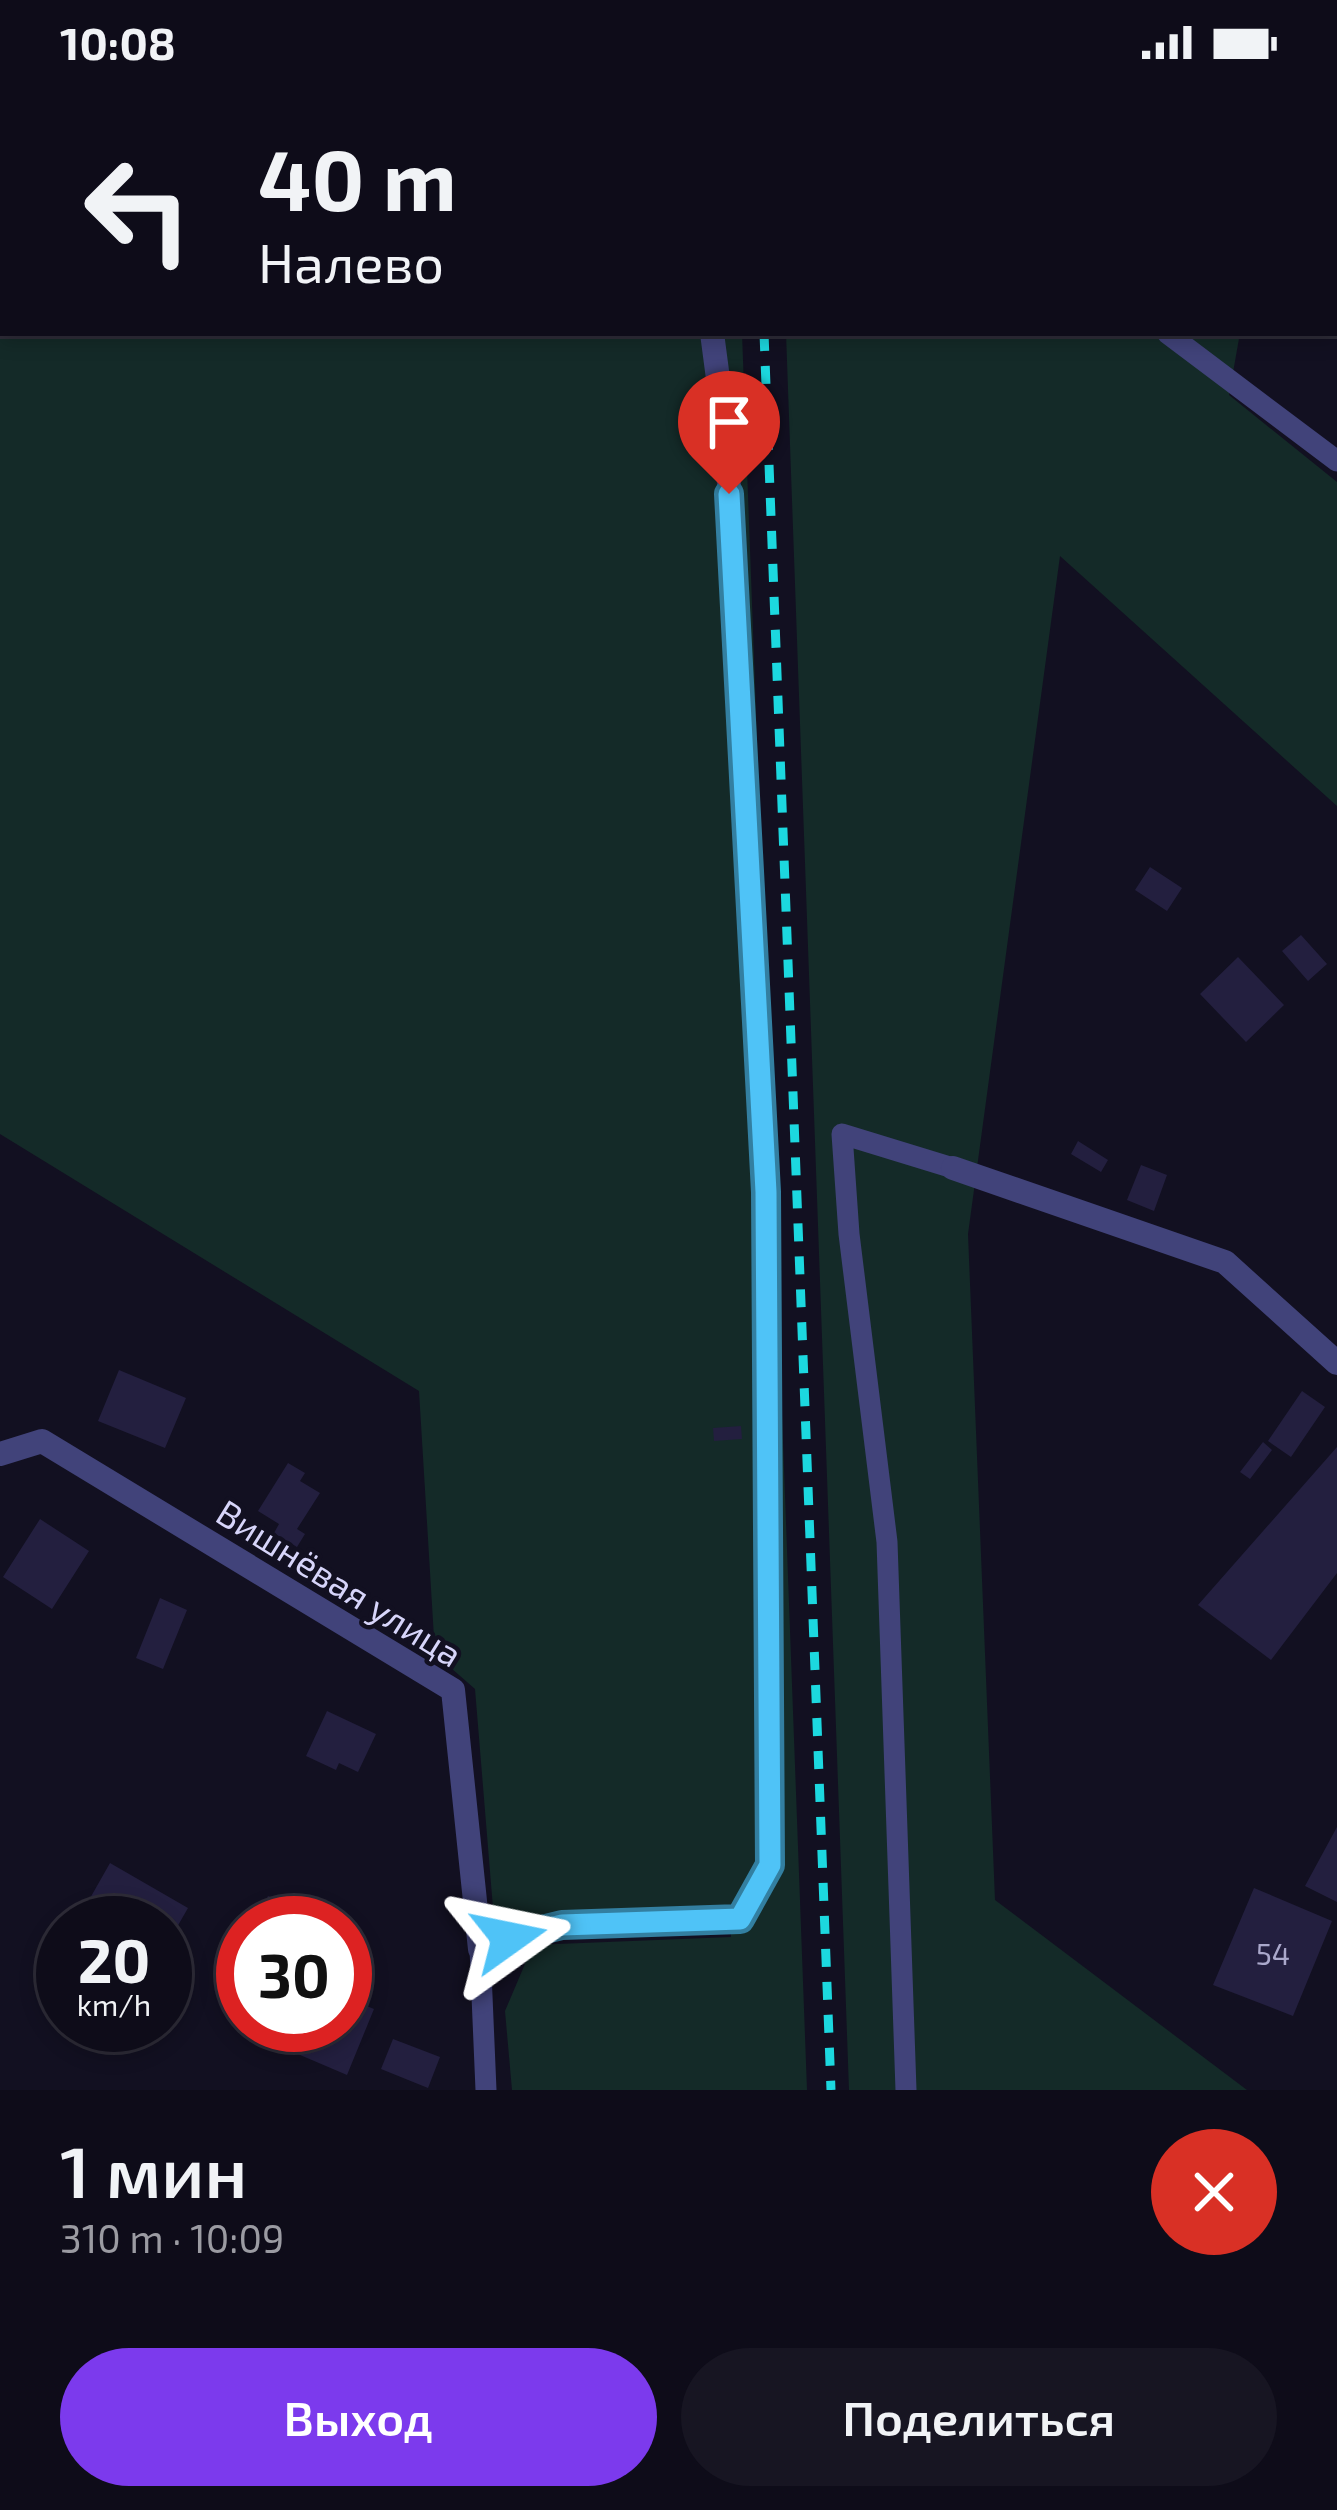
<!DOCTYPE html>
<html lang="ru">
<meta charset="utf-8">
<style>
:root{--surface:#0e0c19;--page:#171522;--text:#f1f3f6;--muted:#9b9ba2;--line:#2e2c38;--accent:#7c3aed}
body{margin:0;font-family:"Exo 2",sans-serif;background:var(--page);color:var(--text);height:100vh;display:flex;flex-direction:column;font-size:45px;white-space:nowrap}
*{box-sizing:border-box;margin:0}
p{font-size:39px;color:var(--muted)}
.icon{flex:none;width:66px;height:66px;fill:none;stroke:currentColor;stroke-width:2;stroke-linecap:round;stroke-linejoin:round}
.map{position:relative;height:2006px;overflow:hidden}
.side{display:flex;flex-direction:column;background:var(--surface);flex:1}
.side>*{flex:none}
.top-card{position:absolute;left:0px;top:0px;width:1338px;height:252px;box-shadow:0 6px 18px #0003,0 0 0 3px var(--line);background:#0e0c19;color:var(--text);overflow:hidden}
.speed{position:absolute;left:36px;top:1812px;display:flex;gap:24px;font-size:60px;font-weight:700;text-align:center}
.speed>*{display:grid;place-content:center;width:156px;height:156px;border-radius:50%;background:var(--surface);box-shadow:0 6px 18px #0003,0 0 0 3px var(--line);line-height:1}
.speed small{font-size:30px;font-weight:400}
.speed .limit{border:18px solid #d22;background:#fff;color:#111}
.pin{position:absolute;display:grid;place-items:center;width:102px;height:102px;color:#fff;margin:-123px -51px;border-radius:50% 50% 50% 0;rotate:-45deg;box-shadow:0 0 12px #0007}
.pin .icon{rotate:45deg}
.me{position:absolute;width:132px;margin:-66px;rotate:78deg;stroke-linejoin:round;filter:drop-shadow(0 0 9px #0008)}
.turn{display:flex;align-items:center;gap:42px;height:252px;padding:0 60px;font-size:54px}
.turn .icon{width:156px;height:156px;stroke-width:2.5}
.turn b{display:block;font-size:84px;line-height:102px}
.round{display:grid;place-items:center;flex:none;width:126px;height:126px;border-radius:63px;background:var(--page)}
.head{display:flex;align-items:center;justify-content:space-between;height:204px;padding:0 60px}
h1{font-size:72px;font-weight:600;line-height:90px}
.primary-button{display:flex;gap:24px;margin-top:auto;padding:24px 60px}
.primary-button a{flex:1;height:138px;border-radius:72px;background:var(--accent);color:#fff;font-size:48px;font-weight:600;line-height:138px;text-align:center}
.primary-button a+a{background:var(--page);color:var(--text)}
.status{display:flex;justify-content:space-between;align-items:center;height:84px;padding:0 60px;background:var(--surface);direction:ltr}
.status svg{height:33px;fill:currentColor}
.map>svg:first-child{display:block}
.green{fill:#142a28}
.building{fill:#231f3f}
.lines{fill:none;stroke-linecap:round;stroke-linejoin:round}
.lane{stroke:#41437a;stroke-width:21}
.street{stroke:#41437a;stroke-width:24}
.rail{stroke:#1cd8df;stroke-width:9;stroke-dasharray:18 15;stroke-linecap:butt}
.route-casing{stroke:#337fa1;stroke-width:30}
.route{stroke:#4fc3f7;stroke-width:21}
.labels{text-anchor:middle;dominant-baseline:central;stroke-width:9;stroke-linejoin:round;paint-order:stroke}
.number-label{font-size:30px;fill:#aaa8cb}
.street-label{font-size:36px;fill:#d7d5fa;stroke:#121021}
</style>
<div class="status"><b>10:08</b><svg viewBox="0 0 49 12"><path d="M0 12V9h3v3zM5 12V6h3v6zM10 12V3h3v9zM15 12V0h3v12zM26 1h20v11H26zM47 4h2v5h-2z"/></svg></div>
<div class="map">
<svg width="1337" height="2006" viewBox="0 0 1337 2006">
<rect width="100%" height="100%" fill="#121021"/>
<path class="green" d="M 0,0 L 636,3 L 3,3 L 3,249 L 742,249 L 807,2006 L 512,2006 L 505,1927 L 533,1861 L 731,1853 L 731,1823 L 494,1836 L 475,1605 L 435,1570 L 419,1307 L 0,1050 Z
M 778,0 L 1302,0 L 1301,3 Z
M 786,249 L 1240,249 L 1229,311 L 1337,398 L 1337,722 L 1060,472 L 968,1150 L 995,1816 L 1247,2006 L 849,2006 Z"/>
<path class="building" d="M 1150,783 L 1182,804 L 1167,827 L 1135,806 Z
M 1301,851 L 1327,880 L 1308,897 L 1282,867 Z
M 1238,873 L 1284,921 L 1246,958 L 1200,910 Z
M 1078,1057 L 1108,1076 L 1101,1088 L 1071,1070 Z
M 1141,1081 L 1167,1091 L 1154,1127 L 1127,1116 Z
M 119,1286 L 186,1314 L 165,1364 L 98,1337 Z
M 1302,1307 L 1325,1323 L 1291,1373 L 1268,1357 Z
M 741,1342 L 742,1355 L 714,1357 L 713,1344 Z
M 1263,1358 L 1272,1366 L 1250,1395 L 1240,1388 Z
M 1337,1363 L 1337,1489 L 1271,1576 L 1198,1521 Z
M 288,1379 L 305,1389 L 300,1397 L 320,1409 L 297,1445 L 305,1450 L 297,1463 L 274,1449 L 279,1440 L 258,1427 Z
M 40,1435 L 89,1467 L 52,1525 L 3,1493 Z
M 160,1514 L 187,1526 L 163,1585 L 136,1574 Z
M 327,1627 L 376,1650 L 358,1688 L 339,1679 L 336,1686 L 306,1672 Z
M 1337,1743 L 1337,1818 L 1305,1802 Z
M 110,1779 L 188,1824 L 165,1864 L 165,1839 L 76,1839 Z
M 1254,1804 L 1332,1837 L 1293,1932 L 1213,1901 Z
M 268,1812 L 296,1824 L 289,1839 L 257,1839 Z
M 345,1913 L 374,1925 L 347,1991 L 272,1959 L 280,1941 L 345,1941 Z
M 393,1955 L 440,1973 L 428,2004 L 381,1985 Z"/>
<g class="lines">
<path class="lane" d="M 1167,249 L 1337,377
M 480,1865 L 486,2006
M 906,2006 L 887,1458 L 849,1150 L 842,1050 L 953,1084"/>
<path class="street" d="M 659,0 L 660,3
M 953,1084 L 1225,1178 L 1337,1279
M 0,1370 L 42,1357 L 453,1606 L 480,1865 L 562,1841 L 740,1835 L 770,1781 L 766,1108 L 727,363 L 712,249"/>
<path class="rail" d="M 753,0 L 753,3
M 764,249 L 831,2006"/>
</g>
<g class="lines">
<g class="route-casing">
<path id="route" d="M 509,1854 L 562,1841 L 740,1835 L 770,1781 L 766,1108 L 729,410"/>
</g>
<use href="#route" class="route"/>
</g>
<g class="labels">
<g class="number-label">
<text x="1273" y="1869">54</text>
</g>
<g class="street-label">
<text transform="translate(340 1498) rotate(32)">Вишнёвая улица</text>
</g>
</g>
</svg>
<div class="speed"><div>20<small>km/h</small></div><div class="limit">30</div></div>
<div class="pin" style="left:729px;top:410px;background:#d93025"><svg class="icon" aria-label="arrive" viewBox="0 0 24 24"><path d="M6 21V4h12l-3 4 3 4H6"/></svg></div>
<svg class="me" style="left:509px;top:1854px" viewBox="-20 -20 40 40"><path d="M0-17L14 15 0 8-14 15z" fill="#4fc3f7" stroke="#fff" stroke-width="4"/></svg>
<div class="top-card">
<div class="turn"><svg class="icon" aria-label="left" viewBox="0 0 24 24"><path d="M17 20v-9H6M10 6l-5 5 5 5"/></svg><div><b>40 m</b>Налево</div></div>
</div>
</div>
<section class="side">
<div class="head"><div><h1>1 мин</h1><p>310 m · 10:09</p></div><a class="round" style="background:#d93025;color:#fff"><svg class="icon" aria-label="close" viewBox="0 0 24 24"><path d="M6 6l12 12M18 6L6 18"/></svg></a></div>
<div class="primary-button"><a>Выход</a><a>Поделиться</a></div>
</section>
